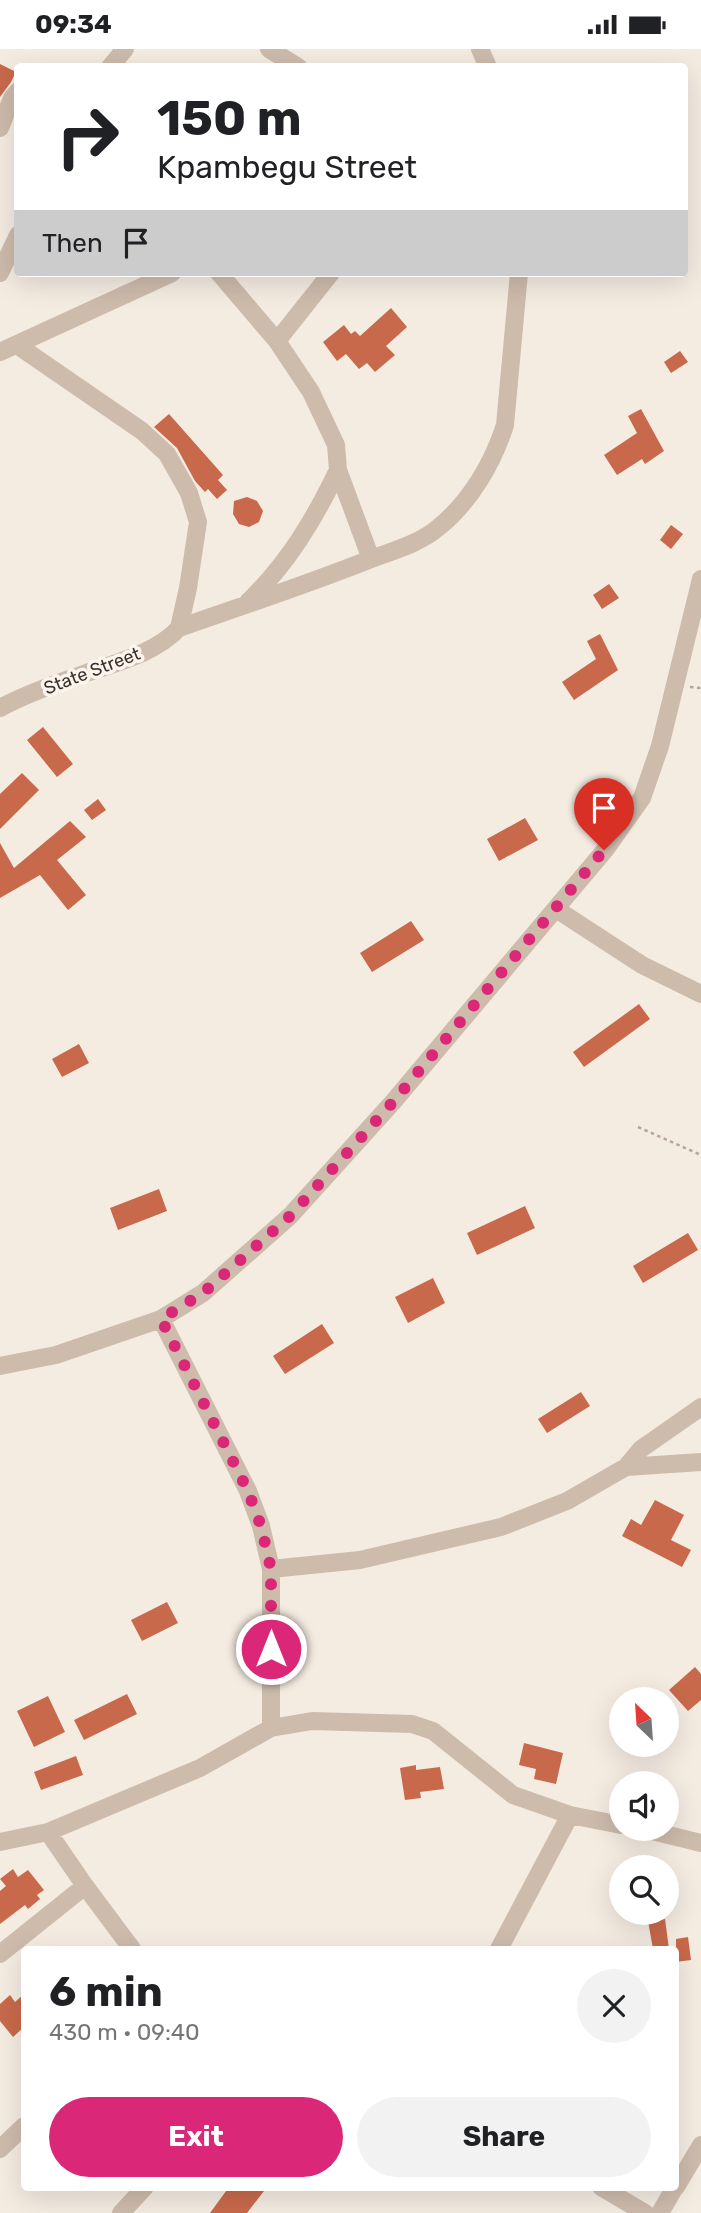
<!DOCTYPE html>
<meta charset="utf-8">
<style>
:root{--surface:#fff;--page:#f2f2f2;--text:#202124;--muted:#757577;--accent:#db2777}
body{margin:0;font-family:Rubik,sans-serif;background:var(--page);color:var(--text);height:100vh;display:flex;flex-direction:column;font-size:26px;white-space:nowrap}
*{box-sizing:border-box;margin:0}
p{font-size:23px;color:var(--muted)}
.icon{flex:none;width:38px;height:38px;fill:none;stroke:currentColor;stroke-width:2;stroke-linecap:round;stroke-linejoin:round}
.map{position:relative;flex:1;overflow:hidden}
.details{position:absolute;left:21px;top:1897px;width:658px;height:245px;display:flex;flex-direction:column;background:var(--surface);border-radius:7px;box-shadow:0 7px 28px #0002}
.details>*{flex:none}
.hud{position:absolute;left:14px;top:14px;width:674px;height:214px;border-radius:7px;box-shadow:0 7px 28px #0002;background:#fff;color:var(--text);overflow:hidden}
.needle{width:46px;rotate:335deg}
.fabs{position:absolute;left:609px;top:1638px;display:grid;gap:14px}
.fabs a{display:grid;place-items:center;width:70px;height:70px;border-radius:50%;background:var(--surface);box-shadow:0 7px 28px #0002;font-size:35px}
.pin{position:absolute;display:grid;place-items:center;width:60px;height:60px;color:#fff;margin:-72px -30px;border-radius:50% 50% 50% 0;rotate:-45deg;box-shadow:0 0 7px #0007}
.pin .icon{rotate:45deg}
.me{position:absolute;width:77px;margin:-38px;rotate:0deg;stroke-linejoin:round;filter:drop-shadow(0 0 5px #0008)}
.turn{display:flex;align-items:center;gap:24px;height:147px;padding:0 28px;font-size:32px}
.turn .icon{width:91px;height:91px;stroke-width:2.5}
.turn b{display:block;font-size:49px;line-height:60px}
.then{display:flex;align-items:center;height:66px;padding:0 28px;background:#0003;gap:14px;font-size:26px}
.round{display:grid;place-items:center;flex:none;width:74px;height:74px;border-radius:37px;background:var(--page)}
.head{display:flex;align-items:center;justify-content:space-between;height:119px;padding:0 28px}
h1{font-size:42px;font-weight:700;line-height:52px}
.cta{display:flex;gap:14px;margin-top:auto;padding:14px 28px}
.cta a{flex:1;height:80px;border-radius:42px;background:var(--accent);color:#fff;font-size:28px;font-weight:700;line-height:80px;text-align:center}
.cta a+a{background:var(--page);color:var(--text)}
.status{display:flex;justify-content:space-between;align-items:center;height:49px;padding:0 35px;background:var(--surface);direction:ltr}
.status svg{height:19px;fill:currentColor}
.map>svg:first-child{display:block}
.building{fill:#c8694b}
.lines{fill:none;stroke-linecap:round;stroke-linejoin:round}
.path{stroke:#b9a596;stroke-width:2.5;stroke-dasharray:3.5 3.5;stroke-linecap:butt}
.street{stroke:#cdbbac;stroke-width:18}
.route{stroke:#db2777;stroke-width:12;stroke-dasharray:0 21.6}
.labels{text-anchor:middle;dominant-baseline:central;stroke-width:7;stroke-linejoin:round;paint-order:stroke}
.street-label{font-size:18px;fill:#3b302b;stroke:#fbf5ee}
</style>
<div class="status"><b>09:34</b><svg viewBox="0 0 49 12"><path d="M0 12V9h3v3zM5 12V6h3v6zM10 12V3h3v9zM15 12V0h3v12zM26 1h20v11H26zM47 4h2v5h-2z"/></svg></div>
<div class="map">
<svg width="701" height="2164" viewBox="0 0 701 2164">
<rect width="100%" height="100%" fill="#f4ebe1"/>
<path class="building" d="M 0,15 L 16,23 L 11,33 L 0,48 Z
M 391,259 L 407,278 L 386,297 L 395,306 L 375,323 L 367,314 L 359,320 L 346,305 L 337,312 L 323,293 L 344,276 L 351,285 L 355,282 L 360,287 Z
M 680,302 L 688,313 L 671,324 L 664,313 Z
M 641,360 L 664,402 L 645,415 L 642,410 L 617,426 L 604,406 L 637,384 L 628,367 Z
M 169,365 L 223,426 L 218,431 L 227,441 L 217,450 L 208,440 L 205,443 L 195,432 L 177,399 L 154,378 Z
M 247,448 L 257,452 L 263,462 L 259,473 L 249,478 L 239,475 L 233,465 L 234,452 Z
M 671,476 L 683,485 L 671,500 L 660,491 Z
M 609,535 L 619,549 L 602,560 L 593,546 Z
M 600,585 L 618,621 L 574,651 L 562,633 L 596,610 L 587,592 Z
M 43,678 L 73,715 L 57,728 L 27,691 Z
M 22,724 L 39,741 L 0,780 L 0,745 Z
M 98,750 L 106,761 L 92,771 L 84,761 Z
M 525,769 L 538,791 L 499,812 L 487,790 Z
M 70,772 L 86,788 L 57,811 L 86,846 L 68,861 L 40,826 L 0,849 L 0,794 L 14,819 Z
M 411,872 L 424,891 L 372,923 L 360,904 Z
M 639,955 L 650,970 L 584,1018 L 573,1003 Z
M 79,995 L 89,1014 L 62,1028 L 52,1010 Z
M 159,1140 L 167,1162 L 118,1181 L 110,1159 Z
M 525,1157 L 535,1179 L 477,1206 L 467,1184 Z
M 688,1184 L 698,1201 L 643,1234 L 633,1217 Z
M 433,1229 L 445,1254 L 408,1274 L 395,1248 Z
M 322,1275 L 334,1294 L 285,1325 L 273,1307 Z
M 581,1343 L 590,1357 L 547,1384 L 538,1370 Z
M 655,1451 L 684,1466 L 671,1491 L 691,1501 L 682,1518 L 622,1487 L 631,1470 L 641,1476 Z
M 167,1553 L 178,1574 L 142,1592 L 131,1571 Z
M 695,1618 L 701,1625 L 701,1651 L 688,1662 L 669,1641 Z
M 127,1645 L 137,1665 L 84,1691 L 74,1671 Z
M 48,1647 L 65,1683 L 34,1698 L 17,1662 Z
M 524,1694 L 563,1704 L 556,1735 L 534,1730 L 536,1720 L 519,1716 Z
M 76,1707 L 83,1726 L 41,1741 L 34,1723 Z
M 416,1716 L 416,1721 L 440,1718 L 444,1740 L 420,1743 L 421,1749 L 405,1751 L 400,1719 Z
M 13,1820 L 18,1828 L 28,1821 L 44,1841 L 37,1846 L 40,1850 L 28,1860 L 25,1856 L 0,1875 L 0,1842 L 6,1837 L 0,1830 Z
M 665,1870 L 669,1900 L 653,1900 L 648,1872 Z
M 688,1888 L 691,1911 L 676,1913 L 676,1890 Z
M 24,1945 L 24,1978 L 13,1988 L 0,1972 L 0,1955 L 10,1946 L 15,1953 Z
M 229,2138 L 267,2138 L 247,2164 L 210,2164 Z"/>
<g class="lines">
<path class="path" d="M 690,638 L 701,639
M 638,1078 L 701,1106"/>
<path class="street" d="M 269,0 L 298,18
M 480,0 L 488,18
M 110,18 L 125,0
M 0,79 L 12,49 L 18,42
M 0,224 L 18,186
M 219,224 L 277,292 L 311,343 L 336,396 L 338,421 C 314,471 288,514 248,553
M 277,292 L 331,224
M 17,296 L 142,382 L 167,405 L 189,444 L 198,473 L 188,539 L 179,579
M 0,303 L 172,224
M 338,421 L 371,510
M 0,659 C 26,645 54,635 81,626 C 114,614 155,605 179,579 C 242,557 305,536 366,512 C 391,502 418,496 439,478 C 470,453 493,414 505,376 L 519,224
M 556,860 L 642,916 L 701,945
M 161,1270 L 248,1442 L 261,1477 L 271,1520 L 271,1679
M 0,1317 L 56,1306 L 161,1270 L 203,1244 L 290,1167 L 393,1053 L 605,801 L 642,749 L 660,697 L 701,530
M 626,1418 L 641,1400 L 701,1358
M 271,1520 L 360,1511 L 501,1478 L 567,1452 L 626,1418 L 701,1413
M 644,1780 L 701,1794
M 48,1783 L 85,1837 L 132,1900
M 0,1793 L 48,1783 L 200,1719 L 271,1679 L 312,1672 L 412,1675 L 433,1682 L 513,1746 L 570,1766 L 621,1776
M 499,1900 L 570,1766
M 0,1905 L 85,1837
M 0,2100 L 24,2077
M 601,2138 L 645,2164
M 676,2138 L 701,2096
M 121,2164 L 145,2138
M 660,2164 L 675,2138"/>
</g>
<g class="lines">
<path class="route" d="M 271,1600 L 271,1520 L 261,1477 L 248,1442 L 161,1270 L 203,1244 L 290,1167 L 393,1053 L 604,801"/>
</g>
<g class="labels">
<g class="street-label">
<text transform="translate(92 622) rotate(-21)">State Street</text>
</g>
</g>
</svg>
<div class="fabs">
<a><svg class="needle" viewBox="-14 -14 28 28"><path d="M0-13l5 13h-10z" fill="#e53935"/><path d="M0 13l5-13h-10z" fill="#757577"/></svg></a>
<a><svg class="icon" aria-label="sound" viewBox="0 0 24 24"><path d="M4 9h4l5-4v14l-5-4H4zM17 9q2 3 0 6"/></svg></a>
<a><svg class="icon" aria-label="search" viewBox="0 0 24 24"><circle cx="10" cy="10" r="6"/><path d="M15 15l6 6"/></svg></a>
</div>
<div class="pin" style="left:604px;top:801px;background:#d93025"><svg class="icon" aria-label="arrive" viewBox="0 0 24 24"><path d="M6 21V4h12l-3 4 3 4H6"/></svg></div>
<svg class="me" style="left:271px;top:1600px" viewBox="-20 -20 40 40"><circle r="17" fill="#db2777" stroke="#fff" stroke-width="3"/><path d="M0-11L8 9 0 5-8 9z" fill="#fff"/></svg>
<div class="hud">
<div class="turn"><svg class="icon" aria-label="right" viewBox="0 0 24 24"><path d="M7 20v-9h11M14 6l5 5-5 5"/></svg><div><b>150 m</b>Kpambegu Street</div></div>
<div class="then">Then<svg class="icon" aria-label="arrive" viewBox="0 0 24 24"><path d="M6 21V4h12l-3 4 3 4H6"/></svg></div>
</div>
<section class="details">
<div class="head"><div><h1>6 min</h1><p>430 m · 09:40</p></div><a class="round"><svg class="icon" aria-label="close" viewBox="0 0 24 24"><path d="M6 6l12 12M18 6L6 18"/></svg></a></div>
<div class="cta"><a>Exit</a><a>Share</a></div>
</section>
</div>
